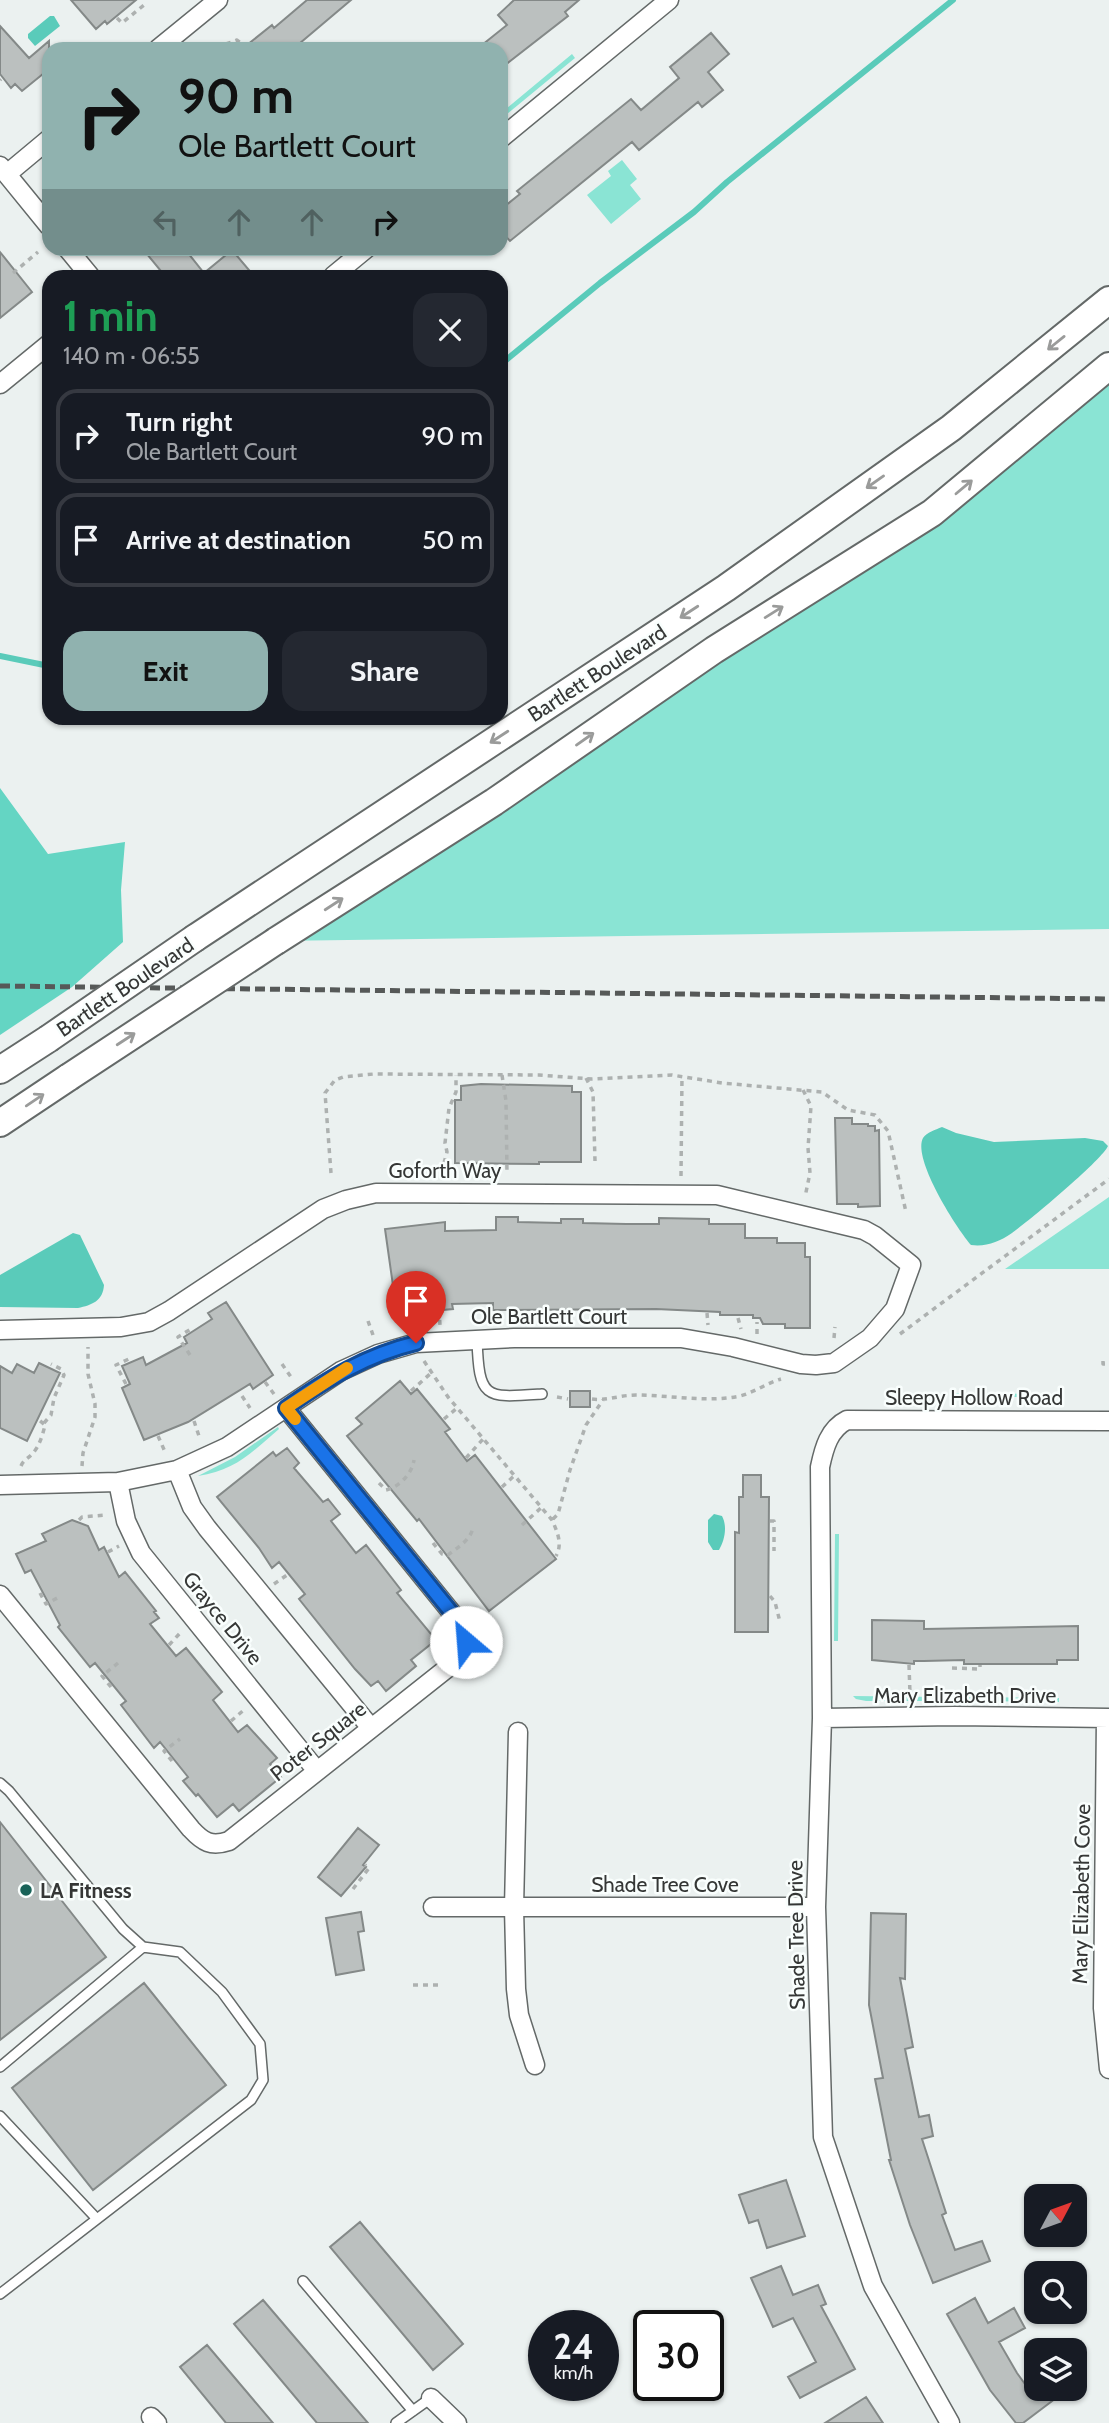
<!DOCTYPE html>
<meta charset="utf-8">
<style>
:root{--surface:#171b24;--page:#242831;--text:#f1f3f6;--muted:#9ea1a6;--line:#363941;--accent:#90b2af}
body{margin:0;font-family:Cabin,sans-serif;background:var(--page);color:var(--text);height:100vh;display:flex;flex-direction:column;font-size:26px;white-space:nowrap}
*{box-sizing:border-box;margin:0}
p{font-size:23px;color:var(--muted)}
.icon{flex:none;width:38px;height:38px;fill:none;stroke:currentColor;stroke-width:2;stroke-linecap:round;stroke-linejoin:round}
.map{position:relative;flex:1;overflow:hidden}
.drawer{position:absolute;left:42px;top:270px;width:466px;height:455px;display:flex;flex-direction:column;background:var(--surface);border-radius:21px;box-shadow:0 2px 5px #0004}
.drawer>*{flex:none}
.banner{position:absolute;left:42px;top:42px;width:466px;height:214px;border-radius:21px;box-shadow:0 2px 5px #0004;background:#90b2af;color:#111;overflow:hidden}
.needle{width:46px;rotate:49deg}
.tools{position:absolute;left:1024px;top:2184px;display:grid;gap:14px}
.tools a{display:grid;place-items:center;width:63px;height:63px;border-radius:14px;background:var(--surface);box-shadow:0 2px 5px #0004;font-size:35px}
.speed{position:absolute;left:528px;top:2310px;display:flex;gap:14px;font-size:35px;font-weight:700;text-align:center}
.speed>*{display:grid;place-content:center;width:91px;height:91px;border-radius:50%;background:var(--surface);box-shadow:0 2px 5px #0004;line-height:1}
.speed small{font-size:18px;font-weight:400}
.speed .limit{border:4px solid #111;border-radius:10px;background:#fff;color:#111}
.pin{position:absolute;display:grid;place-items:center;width:60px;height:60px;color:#fff;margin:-72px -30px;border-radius:50% 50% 50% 0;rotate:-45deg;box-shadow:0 0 7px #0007}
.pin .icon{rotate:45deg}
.me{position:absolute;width:77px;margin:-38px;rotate:333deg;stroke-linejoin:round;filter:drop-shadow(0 0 5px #0008)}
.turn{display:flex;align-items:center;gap:24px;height:147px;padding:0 21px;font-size:32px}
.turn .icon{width:91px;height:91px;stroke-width:2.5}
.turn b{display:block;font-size:49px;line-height:60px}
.lanes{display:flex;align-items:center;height:66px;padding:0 21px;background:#0003;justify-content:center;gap:35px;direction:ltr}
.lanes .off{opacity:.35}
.round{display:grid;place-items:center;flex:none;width:74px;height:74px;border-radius:21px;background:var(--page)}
.head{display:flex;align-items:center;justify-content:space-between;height:119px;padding:0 21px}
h1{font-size:42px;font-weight:700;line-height:52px;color:#1e9e55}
.button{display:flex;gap:14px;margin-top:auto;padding:14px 21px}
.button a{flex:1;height:80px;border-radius:21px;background:var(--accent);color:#111;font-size:28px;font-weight:700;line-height:80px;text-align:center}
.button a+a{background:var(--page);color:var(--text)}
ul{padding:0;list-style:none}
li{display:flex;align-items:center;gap:21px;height:94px;margin:0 14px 10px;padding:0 7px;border:4px solid var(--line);border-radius:21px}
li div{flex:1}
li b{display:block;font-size:26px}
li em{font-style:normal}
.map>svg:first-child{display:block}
.green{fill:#8ae4d4}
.forest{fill:#64d5c3}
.water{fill:#5acbba}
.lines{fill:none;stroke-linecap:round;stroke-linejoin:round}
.stream{stroke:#5acbba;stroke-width:6}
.building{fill:#bbc0bf;stroke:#848988;stroke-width:2}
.service-casing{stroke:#646968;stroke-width:12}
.minor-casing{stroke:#646968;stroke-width:21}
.secondary-casing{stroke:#646968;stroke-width:30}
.path{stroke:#adb1b0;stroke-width:3.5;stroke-dasharray:5 5;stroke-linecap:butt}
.service{stroke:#fff;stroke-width:9}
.minor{stroke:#fff;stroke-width:18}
.secondary{stroke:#fff;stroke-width:26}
.rail{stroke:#565958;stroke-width:5;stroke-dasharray:10 5;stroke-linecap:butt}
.secondary-bridge-casing{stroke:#646968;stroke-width:30;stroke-linecap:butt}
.secondary-bridge{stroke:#fff;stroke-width:26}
.oneway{stroke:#9a9b9a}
.route-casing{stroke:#114b97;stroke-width:18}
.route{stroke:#1a73e8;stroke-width:12}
.slow{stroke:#f59e0b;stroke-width:12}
.poi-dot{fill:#196359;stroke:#f9fefd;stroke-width:2.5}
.labels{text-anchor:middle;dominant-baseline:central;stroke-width:5;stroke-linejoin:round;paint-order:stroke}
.street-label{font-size:21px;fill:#353736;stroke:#f9fefd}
.poi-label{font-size:21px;font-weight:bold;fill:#353736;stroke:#f9fefd;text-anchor:start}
</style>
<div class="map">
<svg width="1109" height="2423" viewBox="0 0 1109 2423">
<rect width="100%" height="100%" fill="#ebf1f0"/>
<path class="green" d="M 572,54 L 575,58 L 501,119 L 501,113 Z
M 622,160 L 637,179 L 630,185 L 641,199 L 611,224 L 587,195 L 611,176 L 608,171 Z
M 1109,366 L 1109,929 L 276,941 L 932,513 Z
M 1109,1197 L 1109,1269 L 1005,1269 Z
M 953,1393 L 1047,1394 L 1047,1397 L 953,1397 Z
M 278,1427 L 279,1429 C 252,1452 235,1471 198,1476 L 235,1457 Z
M 835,1534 L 839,1534 L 838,1641 L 834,1641 Z
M 853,1696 L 943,1697 L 943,1701 L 866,1701 L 856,1699 Z
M 963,1697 L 1059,1698 L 1059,1702 L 963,1701 Z"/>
<path class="forest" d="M 0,788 L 48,854 L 125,842 L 121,890 L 123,942 L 72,987 L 0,1035 Z"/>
<path class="water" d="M 50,16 L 54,16 L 60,26 L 35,46 L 28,38 L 28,34 Z
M 942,1127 L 956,1133 L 994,1142 L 1085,1138 L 1103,1141 L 1108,1146 C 1102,1160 1028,1222 1012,1233 C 999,1242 986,1247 971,1245 C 957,1229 912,1159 923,1138 C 927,1132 935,1130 942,1127 Z
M 73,1233 L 80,1235 L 104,1285 C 103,1301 92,1305 78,1308 L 0,1307 L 0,1275 Z
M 714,1514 L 722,1516 C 728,1527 724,1542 719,1550 L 713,1550 L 708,1542 L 708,1520 Z"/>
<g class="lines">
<path class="stream" d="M 500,365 L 600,283 L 694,212 L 727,182 L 953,0
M 0,656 L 49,666"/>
</g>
<path class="building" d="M 71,0 L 136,0 L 107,24 L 105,21 L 96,29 Z
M 307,0 L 351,0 L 293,49 L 242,49 L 272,25 L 274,28 Z
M 514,0 L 579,0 L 565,12 L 568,16 L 500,69 L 500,49 L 477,49 L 507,25 L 498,15 Z
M 0,26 L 29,58 L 49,41 L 49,69 L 22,91 L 15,84 L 11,88 L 0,74 Z
M 711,33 L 729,54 L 708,72 L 723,90 L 702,107 L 698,102 L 639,150 L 632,142 L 510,241 L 500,230 L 500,210 L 520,194 L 517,191 L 631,99 L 641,110 L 679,78 L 670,67 Z
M 142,248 L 184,248 L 204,273 L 232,250 L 254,276 L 165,276 Z
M 0,252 L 32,292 L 0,318 Z
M 481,1084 L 572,1086 L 572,1092 L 581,1092 L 581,1162 L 539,1162 L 539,1164 L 455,1163 L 455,1100 L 461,1100 L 461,1086 Z
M 835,1118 L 852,1118 L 852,1124 L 868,1124 L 868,1126 L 875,1126 L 875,1131 L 879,1130 L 880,1206 L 858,1207 L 858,1204 L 837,1204 Z
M 496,1217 L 518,1217 L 518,1222 L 561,1223 L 561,1219 L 583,1219 L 583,1223 L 626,1224 L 659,1224 L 659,1218 L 709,1219 L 709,1224 L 745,1224 L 745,1238 L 777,1238 L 777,1243 L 805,1243 L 805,1257 L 810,1257 L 810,1328 L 785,1328 L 785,1324 L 763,1324 L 760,1318 L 753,1318 L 753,1315 L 720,1315 L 720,1312 L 656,1309 L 493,1310 L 493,1303 L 452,1304 L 453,1309 L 397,1314 L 385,1229 L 445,1222 L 445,1231 L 496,1230 Z
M 226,1302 L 273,1375 L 253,1389 L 250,1384 L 188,1422 L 144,1440 L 122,1388 L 130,1384 L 122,1366 L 143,1357 L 146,1365 L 187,1343 L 184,1337 L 212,1319 L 208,1313 Z
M 39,1363 L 60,1373 L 27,1441 L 0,1428 L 0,1366 L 12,1373 L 17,1364 L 34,1373 Z
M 400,1381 L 411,1394 L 417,1389 L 450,1429 L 445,1432 L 467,1461 L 475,1455 L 556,1559 L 489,1611 L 419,1519 L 417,1521 L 347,1436 L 362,1424 L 356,1418 Z
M 570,1391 L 590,1391 L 590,1407 L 570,1407 Z
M 287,1448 L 299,1463 L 294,1468 L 323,1502 L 328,1499 L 340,1514 L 331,1521 L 356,1553 L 366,1545 L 401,1590 L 397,1593 L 436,1640 L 411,1660 L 416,1666 L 386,1691 L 378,1681 L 371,1686 L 355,1669 L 299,1599 L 305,1594 L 279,1562 L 272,1568 L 259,1548 L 217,1497 L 273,1452 L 276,1456 Z
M 743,1475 L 761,1475 L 761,1497 L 769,1497 L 768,1632 L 735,1632 L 735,1532 L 739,1533 L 739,1497 L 743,1497 Z
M 72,1520 L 88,1526 L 99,1550 L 104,1547 L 119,1577 L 125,1572 L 156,1611 L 154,1612 L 159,1618 L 150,1624 L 176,1656 L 186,1648 L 222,1692 L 213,1700 L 238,1732 L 247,1725 L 277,1758 L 270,1764 L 281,1777 L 239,1811 L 233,1804 L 217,1817 L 198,1794 L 196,1796 L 183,1781 L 188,1777 L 160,1742 L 154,1748 L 121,1705 L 126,1701 L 95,1663 L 90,1667 L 58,1627 L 60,1625 L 31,1570 L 25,1573 L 16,1554 L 46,1541 L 42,1534 Z
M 872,1620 L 924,1621 L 924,1629 L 1078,1626 L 1078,1660 L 1057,1660 L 1057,1664 L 964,1664 L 964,1660 L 924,1661 L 914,1661 L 914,1664 L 872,1660 Z
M 0,1822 L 106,1957 L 0,2040 Z
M 358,1828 L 379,1845 L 363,1865 L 366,1867 L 341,1896 L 318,1877 Z
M 361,1912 L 364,1931 L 358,1932 L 364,1970 L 336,1975 L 326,1918 Z
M 871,1913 L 906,1914 L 905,1979 L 900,1978 L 913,2047 L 905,2049 L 919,2117 L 929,2115 L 933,2136 L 922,2139 L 946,2213 L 942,2215 L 955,2250 L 982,2241 L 990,2261 L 933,2283 L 910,2225 L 889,2160 L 891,2160 L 875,2079 L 883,2078 L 869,2005 Z
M 144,1983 L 226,2085 L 93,2190 L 12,2088 Z
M 786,2180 L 805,2236 L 767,2248 L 758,2220 L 749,2223 L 739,2195 Z
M 360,2222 L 463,2344 L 433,2370 L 330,2247 Z
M 781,2266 L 793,2295 L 818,2285 L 826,2304 L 821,2306 L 855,2369 L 800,2398 L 788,2377 L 816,2362 L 793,2318 L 773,2327 L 751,2278 Z
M 975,2298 L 988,2323 L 1014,2308 L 1025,2328 L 999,2342 L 1017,2373 L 1030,2391 L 1033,2389 L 1068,2389 L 1023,2423 L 1016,2423 L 990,2390 L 947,2314 Z
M 263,2300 L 368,2423 L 317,2423 L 234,2324 Z
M 207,2345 L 273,2423 L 226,2423 L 180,2367 Z
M 866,2397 L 883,2423 L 825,2423 Z"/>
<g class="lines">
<g class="service-casing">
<path id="service" d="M 477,1339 C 479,1400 485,1398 542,1394
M 0,1783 L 9,1791 L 123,1929 L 143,1947 L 0,2067
M 0,2116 L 97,2219
M 303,2281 L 413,2411
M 0,2294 L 251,2100 L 263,2080 L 260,2044 L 222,1992 L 180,1952 L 143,1947
M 396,2423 L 431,2398"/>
</g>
<g class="minor-casing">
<path id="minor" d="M 158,49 L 218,0
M 500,139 L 669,0
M 0,166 L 49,226
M 7,174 L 49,139
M 67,248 L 90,276
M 333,276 L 367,248
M 0,384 L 49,344
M 0,1330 L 121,1327 L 149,1322 L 169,1311 L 323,1209 L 346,1200 L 376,1193 L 717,1195 L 864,1230 L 875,1236 L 911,1265 L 895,1309 L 870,1338 L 834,1363 L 816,1365 L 801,1364 L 733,1347 L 681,1338 L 514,1338 L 416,1343 L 378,1354 L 341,1371 L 227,1447 L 177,1470 L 118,1482 L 0,1485
M 177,1470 L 192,1507 L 207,1528 L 371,1728
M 118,1482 L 126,1521 L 141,1553 L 317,1771
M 0,1595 L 191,1829 C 203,1842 211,1847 229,1841 L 455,1662 C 465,1649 469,1638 460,1623 L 286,1408
M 822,1718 L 954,1716 L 1109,1718
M 1106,1718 L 1103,2008 L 1109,2069
M 518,1732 L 514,1908 L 516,1989 L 519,2015 L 535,2065
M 433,1907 L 816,1907
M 431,2398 L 457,2423
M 151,2417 L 157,2423
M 950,2423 L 873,2286 L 823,2137 L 816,1907 L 822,1718 L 820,1467 C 824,1448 829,1429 847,1420 L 1109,1421"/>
</g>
<g class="secondary-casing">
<path id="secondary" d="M 195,938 L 726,588 L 951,428 L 1109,300
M 276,941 L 494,802 L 714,650 L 932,513 L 1109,366
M 0,1070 L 48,1039
M 0,1123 L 69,1077"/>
</g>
<path class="path" d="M 117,18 L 122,23 L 144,5
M 226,44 L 237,40 L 248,49
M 0,80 L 1,79
M 13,273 L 38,252
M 502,1075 L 506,1101 L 507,1174
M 586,1078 L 593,1092 L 595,1161
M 803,1090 L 811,1106 L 808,1148 L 810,1173 L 805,1197
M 444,1163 L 447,1152 L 445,1143 L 449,1108 L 456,1092 L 456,1075
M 331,1173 L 325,1093 L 335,1080 L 343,1077 L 374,1074 L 539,1075 L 592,1079 L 672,1075 L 722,1083 L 822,1092 L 848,1110 L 875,1115 L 888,1131 L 906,1212
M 681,1176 L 682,1076
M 439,1310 L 440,1325
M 707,1313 L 708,1325
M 406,1314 L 409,1325
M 738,1318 L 741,1329
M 368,1321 L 373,1335
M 757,1334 L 757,1322
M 900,1334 L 1109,1179
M 834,1338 L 835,1327
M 190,1355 L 178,1337 L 191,1329
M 424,1361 L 448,1397 L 552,1520 C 557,1531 563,1544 556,1556
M 1103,1361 L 1103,1364 L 1109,1364
M 282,1364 L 293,1380
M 265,1382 L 274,1394
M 126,1384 L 116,1365 L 131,1358
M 411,1391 L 430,1374
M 242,1396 L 250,1408
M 557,1397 L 568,1399
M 592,1399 C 607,1401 620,1395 636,1395 C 670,1395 705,1403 740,1396 C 755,1392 767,1383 781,1379
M 444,1419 L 457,1408
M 194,1421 L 200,1439
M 44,1423 L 51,1415 L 54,1398 L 64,1375 L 61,1369 L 51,1364
M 158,1436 L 166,1454
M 466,1458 L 484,1438
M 21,1466 C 24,1459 28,1459 33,1453 C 39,1447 43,1434 45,1425 L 39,1420
M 82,1466 L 83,1453 L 95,1417 L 95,1404 L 88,1374 L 88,1347
M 379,1483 L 386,1490 C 399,1487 412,1474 414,1460
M 502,1487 L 515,1475
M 553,1519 L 558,1514 L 570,1470 L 586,1425 L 603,1400
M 79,1520 L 82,1517 L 106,1515
M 770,1521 L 774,1521 L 774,1551
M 522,1525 L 542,1507
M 433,1543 L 442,1554 L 448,1555 C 458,1547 471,1540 473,1527
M 108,1552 L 119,1546
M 274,1584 L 287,1575
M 40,1593 L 46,1604 L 61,1596
M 770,1596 L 775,1602 L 780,1622
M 169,1645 L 182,1631
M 909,1665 L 910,1694
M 952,1668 L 980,1669 L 980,1665
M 111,1687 L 102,1676 L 118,1663
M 231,1721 L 245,1709
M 172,1761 L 164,1751 L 180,1739
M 353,1889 L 369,1868 L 365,1865
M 413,1985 L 442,1985"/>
<use href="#service" class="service"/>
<use href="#minor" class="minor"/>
<use href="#secondary" class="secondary"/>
<path class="rail" d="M 0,986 L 1109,999"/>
<g class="secondary-bridge-casing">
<path id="secondary-bridge" d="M 48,1039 L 195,938
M 69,1077 L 276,941"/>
</g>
<use href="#secondary-bridge" class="secondary-bridge"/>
</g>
<defs><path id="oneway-shaft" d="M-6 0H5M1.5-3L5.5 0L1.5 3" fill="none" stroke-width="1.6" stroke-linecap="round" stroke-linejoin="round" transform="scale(1.75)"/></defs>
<g class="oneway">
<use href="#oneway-shaft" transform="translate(1056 343) rotate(141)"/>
<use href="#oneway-shaft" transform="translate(875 482) rotate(145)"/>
<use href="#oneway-shaft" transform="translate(964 487) rotate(-40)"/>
<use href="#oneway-shaft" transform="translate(689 612) rotate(147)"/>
<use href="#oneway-shaft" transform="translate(774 612) rotate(-32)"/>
<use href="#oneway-shaft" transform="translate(499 737) rotate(147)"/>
<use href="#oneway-shaft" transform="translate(585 739) rotate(-35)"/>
<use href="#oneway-shaft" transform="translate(334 904) rotate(-33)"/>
<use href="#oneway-shaft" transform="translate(126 1039) rotate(-33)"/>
<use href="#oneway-shaft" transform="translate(35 1100) rotate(-34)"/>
</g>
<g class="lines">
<g class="route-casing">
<path id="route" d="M 416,1343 C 366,1355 327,1379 286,1408 L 460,1623 L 466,1635 L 466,1642"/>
</g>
<use href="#route" class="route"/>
<path class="slow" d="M 295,1419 L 286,1408 L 347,1368"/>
</g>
<circle class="poi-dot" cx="26" cy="1890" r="7"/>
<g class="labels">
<g class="street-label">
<text transform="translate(597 673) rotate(-33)">Bartlett Boulevard</text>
<text transform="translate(125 987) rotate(-34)">Bartlett Boulevard</text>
<text x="445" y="1170">Goforth Way</text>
<text x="549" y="1316">Ole Bartlett Court</text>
<text x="974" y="1397">Sleepy Hollow Road</text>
<text transform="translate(223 1618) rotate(51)">Grayce Drive</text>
<text x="965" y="1695">Mary Elizabeth Drive</text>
<text transform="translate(318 1741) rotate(-38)">Poter Square</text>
<text x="665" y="1884">Shade Tree Cove</text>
<text transform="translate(1081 1894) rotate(-89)">Mary Elizabeth Cove</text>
<text transform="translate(796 1935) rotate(-91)">Shade Tree Drive</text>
</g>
<g class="poi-label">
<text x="40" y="1890">LA Fitness</text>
</g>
</g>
</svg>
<div class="tools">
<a><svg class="needle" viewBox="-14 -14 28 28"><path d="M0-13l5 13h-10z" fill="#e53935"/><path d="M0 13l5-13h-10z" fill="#9ea1a6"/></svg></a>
<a><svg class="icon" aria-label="search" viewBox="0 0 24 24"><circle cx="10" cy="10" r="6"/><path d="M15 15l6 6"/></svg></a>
<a><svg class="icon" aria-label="layers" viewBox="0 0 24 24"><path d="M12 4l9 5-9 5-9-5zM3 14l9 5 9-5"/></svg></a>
</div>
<div class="speed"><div>24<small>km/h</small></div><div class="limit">30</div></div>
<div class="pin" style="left:416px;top:1343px;background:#d93025"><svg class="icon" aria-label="arrive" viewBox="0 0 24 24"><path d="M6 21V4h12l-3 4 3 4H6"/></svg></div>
<svg class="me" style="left:466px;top:1642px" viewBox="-20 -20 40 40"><circle r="19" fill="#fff"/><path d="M0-13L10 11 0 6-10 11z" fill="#1a73e8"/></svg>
<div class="banner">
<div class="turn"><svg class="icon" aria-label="right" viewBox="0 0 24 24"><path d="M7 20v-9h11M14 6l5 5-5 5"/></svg><div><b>90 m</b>Ole Bartlett Court</div></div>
<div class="lanes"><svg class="icon off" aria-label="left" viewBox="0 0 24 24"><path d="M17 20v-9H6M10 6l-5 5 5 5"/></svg><svg class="icon off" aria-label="ahead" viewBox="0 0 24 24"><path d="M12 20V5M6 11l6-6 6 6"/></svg><svg class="icon off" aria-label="ahead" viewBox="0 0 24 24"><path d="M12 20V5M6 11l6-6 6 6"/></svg><svg class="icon" aria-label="right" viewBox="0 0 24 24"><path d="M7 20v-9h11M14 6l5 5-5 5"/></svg></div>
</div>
<section class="drawer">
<div class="head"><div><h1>1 min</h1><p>140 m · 06:55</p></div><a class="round"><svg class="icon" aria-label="close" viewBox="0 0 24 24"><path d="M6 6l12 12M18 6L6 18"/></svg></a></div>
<ul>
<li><svg class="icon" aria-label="right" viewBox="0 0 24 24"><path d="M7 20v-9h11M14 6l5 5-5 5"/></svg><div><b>Turn right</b><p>Ole Bartlett Court</p></div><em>90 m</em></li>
<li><svg class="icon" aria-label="arrive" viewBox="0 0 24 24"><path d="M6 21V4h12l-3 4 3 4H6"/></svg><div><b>Arrive at destination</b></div><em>50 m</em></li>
</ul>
<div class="button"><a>Exit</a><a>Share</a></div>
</section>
</div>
